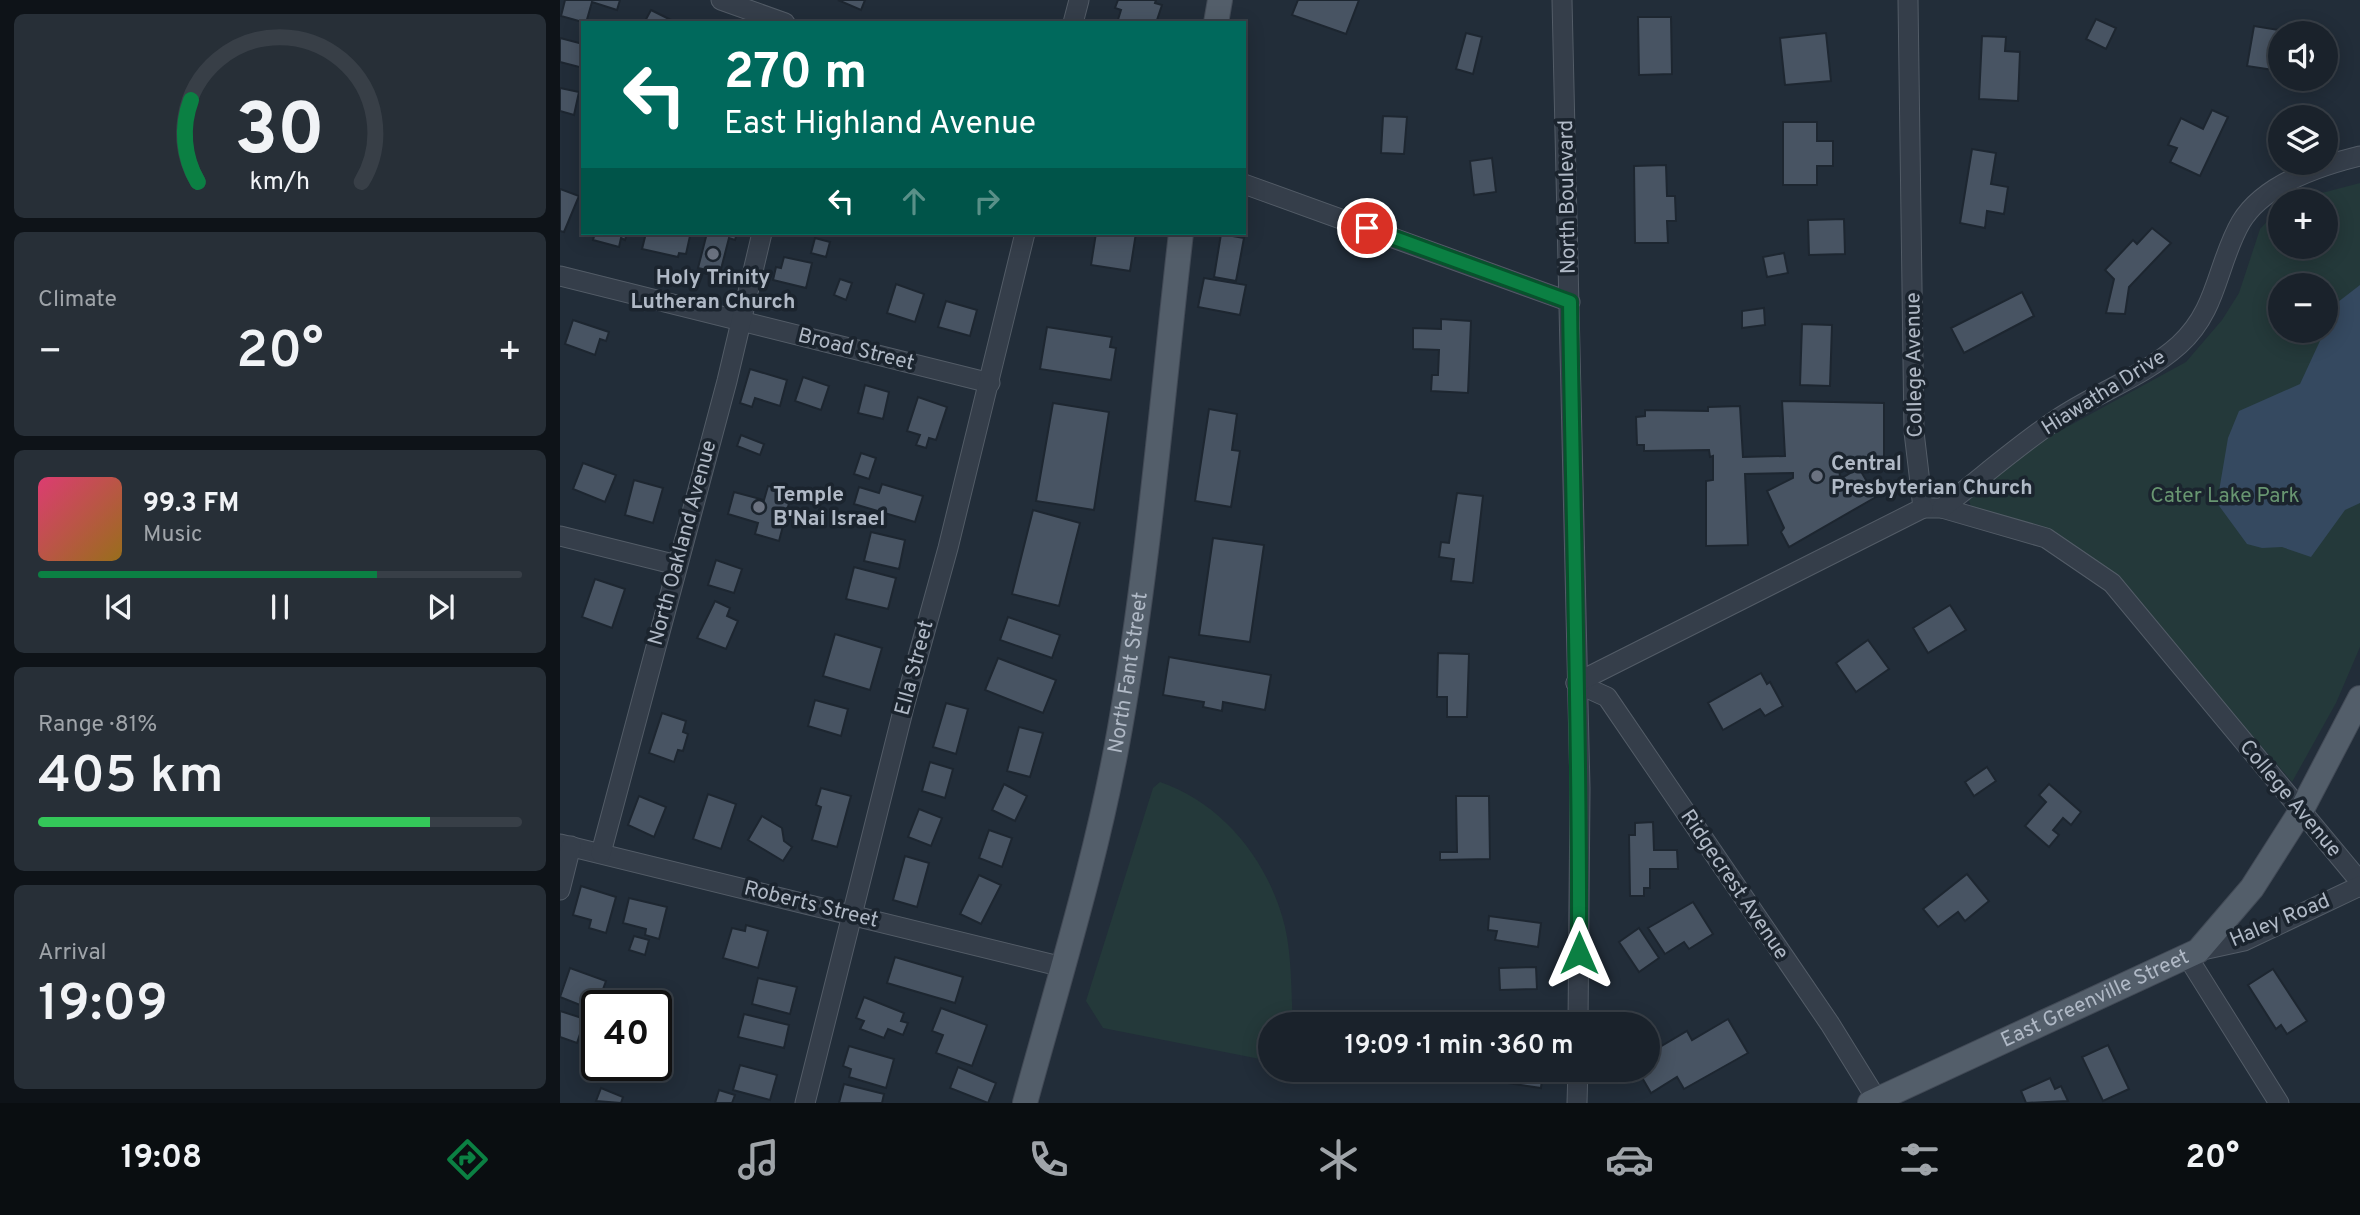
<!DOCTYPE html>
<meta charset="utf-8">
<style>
:root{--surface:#1a222b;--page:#272f37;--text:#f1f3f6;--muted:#9fa4a9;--line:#383f47;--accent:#0b8043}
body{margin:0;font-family:Overpass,sans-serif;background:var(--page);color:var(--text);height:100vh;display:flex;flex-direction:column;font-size:26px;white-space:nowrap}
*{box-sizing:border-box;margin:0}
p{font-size:23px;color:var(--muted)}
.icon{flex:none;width:38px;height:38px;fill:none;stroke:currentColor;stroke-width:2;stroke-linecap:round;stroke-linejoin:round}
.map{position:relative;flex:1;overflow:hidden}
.details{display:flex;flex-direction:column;gap:14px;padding:14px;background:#0e1318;width:560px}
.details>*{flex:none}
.guide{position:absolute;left:21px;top:21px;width:665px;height:214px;border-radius:0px;box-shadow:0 4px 18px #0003,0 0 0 2px var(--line);background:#00695c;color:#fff;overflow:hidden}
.controls{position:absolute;left:1708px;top:21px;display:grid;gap:14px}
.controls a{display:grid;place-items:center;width:70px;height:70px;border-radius:50%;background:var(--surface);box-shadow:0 4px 18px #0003,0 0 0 2px var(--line);font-size:35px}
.speed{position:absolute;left:21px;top:990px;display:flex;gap:14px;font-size:35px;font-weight:700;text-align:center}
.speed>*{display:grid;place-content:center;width:91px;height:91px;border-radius:50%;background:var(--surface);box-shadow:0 4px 18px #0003,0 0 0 2px var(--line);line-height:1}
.speed .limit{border:4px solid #111;border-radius:10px;background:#fff;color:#111}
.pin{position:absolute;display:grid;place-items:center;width:60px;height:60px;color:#fff;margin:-30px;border:4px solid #fff;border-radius:50%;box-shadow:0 2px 7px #0007}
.me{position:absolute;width:77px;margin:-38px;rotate:0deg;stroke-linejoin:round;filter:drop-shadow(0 0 5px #0008)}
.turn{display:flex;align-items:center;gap:24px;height:147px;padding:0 28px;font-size:32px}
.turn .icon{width:91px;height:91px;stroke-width:2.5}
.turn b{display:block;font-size:49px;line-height:60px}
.lanes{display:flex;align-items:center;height:66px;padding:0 28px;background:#0003;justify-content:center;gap:35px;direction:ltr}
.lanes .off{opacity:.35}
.big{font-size:52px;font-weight:600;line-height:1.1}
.details .card{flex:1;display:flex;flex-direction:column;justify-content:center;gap:10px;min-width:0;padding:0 24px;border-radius:10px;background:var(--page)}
.details .dial{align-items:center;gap:0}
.dial svg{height:182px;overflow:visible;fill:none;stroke:var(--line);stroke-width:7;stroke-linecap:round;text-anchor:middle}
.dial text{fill:var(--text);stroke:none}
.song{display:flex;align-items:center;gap:21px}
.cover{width:84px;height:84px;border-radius:10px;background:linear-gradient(135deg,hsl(340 70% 55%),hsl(40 70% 35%))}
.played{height:7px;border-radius:4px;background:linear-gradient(90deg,var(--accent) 70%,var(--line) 70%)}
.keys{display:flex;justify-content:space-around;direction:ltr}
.heat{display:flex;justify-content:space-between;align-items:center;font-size:38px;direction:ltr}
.charge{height:10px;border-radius:5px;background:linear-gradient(90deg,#34c759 81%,var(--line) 0)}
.trip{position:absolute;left:698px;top:1012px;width:402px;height:70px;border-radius:35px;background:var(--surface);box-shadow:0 4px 18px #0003,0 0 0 2px var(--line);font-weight:600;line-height:70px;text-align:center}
.menu{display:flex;height:112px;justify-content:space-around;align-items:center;background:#0a0e11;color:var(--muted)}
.menu .icon{width:49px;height:49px}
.menu .on{color:var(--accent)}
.menu b{font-size:32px;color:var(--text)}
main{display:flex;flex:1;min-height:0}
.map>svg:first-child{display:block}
.green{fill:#24393a;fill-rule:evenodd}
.water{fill:#354960}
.building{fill:#485463;stroke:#1d2630;stroke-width:2}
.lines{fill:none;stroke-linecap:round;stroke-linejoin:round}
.minor-casing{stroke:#535c67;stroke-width:21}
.major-casing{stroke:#424a56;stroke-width:26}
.minor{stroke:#353e4a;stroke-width:19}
.major{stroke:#535e6a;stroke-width:24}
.route-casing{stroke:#07532c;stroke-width:18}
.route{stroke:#0b8043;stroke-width:12}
.worship-dot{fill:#6b7280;stroke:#1b242e;stroke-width:2.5}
.labels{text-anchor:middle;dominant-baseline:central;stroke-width:7;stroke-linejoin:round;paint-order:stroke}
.street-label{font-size:21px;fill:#b0b9c6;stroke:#1b242e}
.poi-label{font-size:21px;font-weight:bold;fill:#b0b9c6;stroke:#1b242e;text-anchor:start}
.park-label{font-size:21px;fill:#689671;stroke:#1b242e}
</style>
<main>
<section class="details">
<div class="card dial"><svg viewBox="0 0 100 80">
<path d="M14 69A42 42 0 1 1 86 69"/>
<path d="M14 69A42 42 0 0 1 11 33" stroke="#0b8043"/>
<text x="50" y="56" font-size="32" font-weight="700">30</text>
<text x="50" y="72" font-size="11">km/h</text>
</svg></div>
<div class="card"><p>Climate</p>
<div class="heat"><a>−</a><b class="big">20°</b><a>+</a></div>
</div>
<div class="card">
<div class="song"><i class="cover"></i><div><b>99.3 FM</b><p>Music</p></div></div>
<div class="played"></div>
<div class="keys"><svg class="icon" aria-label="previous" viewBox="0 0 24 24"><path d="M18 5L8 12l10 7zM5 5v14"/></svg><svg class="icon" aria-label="pause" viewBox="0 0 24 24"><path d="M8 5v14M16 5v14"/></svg><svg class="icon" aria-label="next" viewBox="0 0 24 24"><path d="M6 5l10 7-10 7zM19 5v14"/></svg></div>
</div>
<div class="card"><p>Range · 81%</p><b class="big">405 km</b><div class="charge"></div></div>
<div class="card"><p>Arrival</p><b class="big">19:09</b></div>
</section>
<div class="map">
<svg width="1800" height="1103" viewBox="0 0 1800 1103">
<rect width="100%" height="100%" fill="#222d39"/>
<!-- green -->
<g class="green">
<path d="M1800,183V647L1776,703L1732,782L1571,594L1412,510L1408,497L1485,439L1626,362L1662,320L1679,293L1700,229L1720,208V247H1766V201H1731ZM1720,285H1766V331H1720Z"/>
<path d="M600,782C663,803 710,863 725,927C732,958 731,992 733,1024H710V1061L543,1028L526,1001L593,788Z"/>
</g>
<!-- water -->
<polygon class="water" points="1800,285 1800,503 1785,510 1751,557 1722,547 1702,548 1687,544 1657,503 1668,438 1679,411 1740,384 1778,302"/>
<!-- building -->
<g class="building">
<polygon points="5,0 60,0 57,10 32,2 26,23 1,16"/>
<polygon points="278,0 305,0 301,10"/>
<polygon points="558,0 596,0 595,3 602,5 596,23 557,23 561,10 555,8"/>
<polygon points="738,0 799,0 786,34 732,15"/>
<polygon points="91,10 117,23 84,23"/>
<polygon points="1078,17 1111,17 1112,74 1079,75"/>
<polygon points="1536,19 1556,28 1546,49 1526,39"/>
<polygon points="1694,26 1737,33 1720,33 1720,71 1687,66"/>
<polygon points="906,33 922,37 913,74 896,69"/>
<polygon points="1266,33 1271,81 1225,85 1220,38"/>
<polygon points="1422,36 1446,37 1445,51 1460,52 1458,101 1419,99"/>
<polygon points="0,38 23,44 23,68 0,62"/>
<polygon points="0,88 19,92 14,115 0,111"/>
<polygon points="1652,110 1668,117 1640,176 1610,162 1617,148 1608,145 1621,118 1643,129"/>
<polygon points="823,116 847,117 844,154 821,153"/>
<polygon points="1223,122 1257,122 1257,141 1273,141 1273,166 1257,166 1257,185 1223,185"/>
<polygon points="1412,149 1436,153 1431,184 1448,187 1444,214 1427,211 1425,228 1400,223"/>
<polygon points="932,158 936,192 914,195 910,161"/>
<polygon points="1106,165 1107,196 1115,196 1116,221 1107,221 1108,243 1075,243 1074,166"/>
<polygon points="0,189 19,196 4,232 0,231"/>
<polygon points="1284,219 1285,254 1249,255 1248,220"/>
<polygon points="1592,228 1611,243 1569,287 1565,314 1546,313 1554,279 1545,270 1573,240 1577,244"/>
<polygon points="35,233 67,233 65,240 61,238 59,247 33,240"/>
<polygon points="86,233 130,236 126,254 119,253 118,257 82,249"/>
<polygon points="147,233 177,233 175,240 169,238 160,273 138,268"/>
<polygon points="536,233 576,233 570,271 531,265"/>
<polygon points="661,234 684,238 676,281 654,277"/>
<polygon points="255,238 270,242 266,257 251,253"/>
<polygon points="1224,253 1228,273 1207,277 1203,257"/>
<polygon points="224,257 252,263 246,288 213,280 216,267 221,268"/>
<polygon points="644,278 686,285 680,315 638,307"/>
<polygon points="280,279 292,283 286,300 274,295"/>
<polygon points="336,284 364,294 355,322 327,313"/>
<polygon points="1462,292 1474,316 1404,353 1391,328"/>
<polygon points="386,301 417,310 410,336 378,327"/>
<polygon points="1204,308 1205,325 1182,328 1182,311"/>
<polygon points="881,319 911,321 908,393 871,391 872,375 878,375 879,350 853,349 853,328 881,329"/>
<polygon points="13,320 49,332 46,341 40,339 35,355 5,344"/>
<polygon points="1242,324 1272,325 1270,386 1240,385"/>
<polygon points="487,327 552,337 550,347 556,348 551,380 480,369"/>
<polygon points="190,369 227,380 220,406 195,398 192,407 180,403"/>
<polygon points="243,377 269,386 261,410 235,401"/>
<polygon points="305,385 329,392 323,419 298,413"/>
<polygon points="358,397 387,407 376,440 369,438 366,448 356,445 360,435 347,431"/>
<polygon points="1222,401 1324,403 1324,461 1279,460 1280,479 1299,468 1316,497 1229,547 1221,532 1224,528 1207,491 1233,478 1233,473 1185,474 1188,545 1146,546 1146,481 1153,480 1153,456 1150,457 1149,450 1084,451 1084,445 1077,445 1076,417 1085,416 1085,410 1148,411 1148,407 1180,406 1183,457 1225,456"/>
<polygon points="493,403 549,412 534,510 476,501"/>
<polygon points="649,409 677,414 672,450 680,451 671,507 635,501"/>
<polygon points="181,435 204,444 200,455 177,446"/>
<polygon points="301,453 316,458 309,479 294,474"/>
<polygon points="23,463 56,475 45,502 13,489"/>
<polygon points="74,480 103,488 93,523 65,515"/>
<polygon points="322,484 363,496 355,522 294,504 299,487 319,493"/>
<polygon points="208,486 232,492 219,541 195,534 198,523 168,514 174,492 204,500"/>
<polygon points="897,493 923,496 913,583 891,581 894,559 879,557 881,542 889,543"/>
<polygon points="473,510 520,523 499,606 452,594"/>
<polygon points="311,532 345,540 339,569 304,561"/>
<polygon points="653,538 704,545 690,642 639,635"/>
<polygon points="156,560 182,569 174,593 148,585"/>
<polygon points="294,567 336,578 328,609 286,599"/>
<polygon points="35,579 65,589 52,628 22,617"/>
<polygon points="155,601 170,608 167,616 178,621 166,649 137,638"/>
<polygon points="1390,605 1406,630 1368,653 1353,628"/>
<polygon points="448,617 500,635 492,658 440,640"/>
<polygon points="275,634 322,648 310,690 263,676"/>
<polygon points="1308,640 1329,669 1296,692 1276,663"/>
<polygon points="878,653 909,654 907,717 887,717 887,697 877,697"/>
<polygon points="609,657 711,675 705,710 663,702 662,711 643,707 644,702 603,695"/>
<polygon points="438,658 496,680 483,713 425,690"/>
<polygon points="1201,673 1207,684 1210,682 1223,706 1205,716 1200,709 1163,730 1148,703"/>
<polygon points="255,700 288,709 281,736 248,726"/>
<polygon points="386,703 408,709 396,754 373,747"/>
<polygon points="102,713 126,721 123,732 128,734 123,751 118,750 114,762 89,753"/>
<polygon points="459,727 483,733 470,777 447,771"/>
<polygon points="370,762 393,769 385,798 362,791"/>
<polygon points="1427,767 1436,781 1414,796 1405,782"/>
<polygon points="444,784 467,796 455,821 432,810"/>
<polygon points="1489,784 1521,812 1511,825 1503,818 1493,830 1499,835 1489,847 1465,826 1486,802 1479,795"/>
<polygon points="261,788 291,796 277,847 252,840 261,807 256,805"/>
<polygon points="148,794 176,804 161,849 133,839"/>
<polygon points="79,796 106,807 94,837 68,825"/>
<polygon points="896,796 929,796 930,859 880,860 880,852 897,852"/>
<polygon points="359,809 382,818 371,846 348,837"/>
<polygon points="202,816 222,828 224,841 232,847 223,861 188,840"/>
<polygon points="1093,822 1094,850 1117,850 1118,869 1090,869 1090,888 1084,888 1084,896 1070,896 1069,835 1075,835 1075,823"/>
<polygon points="429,830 452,838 442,867 419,858"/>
<polygon points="345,856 369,863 357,907 333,900"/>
<polygon points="1407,874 1429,901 1405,921 1398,912 1378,927 1363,909"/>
<polygon points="419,875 441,885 421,924 400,914"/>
<polygon points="21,886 56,897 46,933 29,928 31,920 13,915"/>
<polygon points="69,898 107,907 99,939 85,935 86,929 63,923"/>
<polygon points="1133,902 1153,934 1129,949 1124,942 1105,954 1088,928"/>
<polygon points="929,916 981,923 978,947 935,940 937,931 928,930"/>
<polygon points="186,925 208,931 198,968 163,958 172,928 185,931"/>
<polygon points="1079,928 1099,958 1079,972 1059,942"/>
<polygon points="74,936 89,940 85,955 69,950"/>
<polygon points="335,957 403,977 395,1003 327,983"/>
<polygon points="976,967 977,989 940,990 939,968"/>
<polygon points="10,968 46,981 35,1011 0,997"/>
<polygon points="1713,969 1747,1021 1727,1034 1721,1025 1716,1029 1688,985"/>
<polygon points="198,978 237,987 230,1014 192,1004"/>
<polygon points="304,997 344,1013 341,1021 348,1023 343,1035 328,1029 324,1038 300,1029 304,1021 296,1018"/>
<polygon points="381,1008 427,1025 412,1066 376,1053 383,1035 372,1031"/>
<polygon points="0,1011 25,1019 17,1043 0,1037"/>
<polygon points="184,1014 229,1025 224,1048 178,1037"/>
<rect x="938" y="1018" width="42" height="6"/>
<polygon points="1168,1019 1188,1053 1124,1089 1117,1077 1091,1093 1077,1069 1088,1069 1088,1054 1127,1031 1132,1040"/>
<polygon points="1548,1045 1569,1089 1543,1101 1522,1057"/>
<polygon points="289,1046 334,1059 326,1088 289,1077 291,1069 283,1066"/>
<polygon points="180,1065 217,1075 210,1100 173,1090"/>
<polygon points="398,1067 436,1083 428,1103 390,1088"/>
<polygon points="949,1069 983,1069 981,1088 947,1083"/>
<polygon points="1490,1078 1495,1089 1501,1086 1508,1101 1466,1103 1461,1091"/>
<polygon points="284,1084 324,1094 322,1103 279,1103"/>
<polygon points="41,1088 63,1097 61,1103 36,1101"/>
<polygon points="159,1090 175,1095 172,1103 155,1103"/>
</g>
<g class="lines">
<!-- minor casing -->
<g class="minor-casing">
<g id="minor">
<polyline points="161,0 225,23"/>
<polyline points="1002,0 1020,789 1018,1024"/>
<polyline points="1348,0 1354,432 1363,508"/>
<polyline points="513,23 519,0"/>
<polyline points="684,184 1010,302"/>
<polyline points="0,276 430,383"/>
<polyline points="1363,508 1382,508 1486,538 1552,583 1797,878 1800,887"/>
<path d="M1382,508C1420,479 1457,446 1496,420C1537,392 1582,378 1619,345C1658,310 1657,263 1681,222C1704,184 1759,166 1800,156"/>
<polyline points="0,536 117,565"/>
<polyline points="1016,683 1047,697 1270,1024 1319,1103"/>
<polyline points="1016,683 1363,508"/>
<polyline points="0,844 503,967"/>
<polyline points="41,853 167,381 202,233"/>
<polyline points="0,890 11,846"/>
<polyline points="1638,951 1684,941 1800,886"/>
<polyline points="1627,956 1719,1103"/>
<polyline points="245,1103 344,707 388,548 465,233"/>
<polyline points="1017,1103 1018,1069"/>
</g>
</g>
<!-- major casing -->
<g class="major-casing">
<g id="major">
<polyline points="656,23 660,0"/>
<path id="s1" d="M465,1103C499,979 538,854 560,728C589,564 602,398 621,233"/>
<path id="s2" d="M1310,1103L1638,951L1692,888L1741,811L1800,698"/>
</g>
</g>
<!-- minor -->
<use href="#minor" class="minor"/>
<!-- major -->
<use href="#major" class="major"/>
</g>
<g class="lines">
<!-- route casing -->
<g class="route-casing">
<path id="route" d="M807,228L1010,302C1013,519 1020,736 1019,953"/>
</g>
<!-- route -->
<use href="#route" class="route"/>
</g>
<!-- markers -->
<g class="worship-dot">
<circle cx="153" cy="254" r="7"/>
<circle cx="1257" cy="476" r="7"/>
<circle cx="199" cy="507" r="7"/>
</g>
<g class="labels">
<!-- street labels -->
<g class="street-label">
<text transform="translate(1008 197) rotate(-91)">North Boulevard</text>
<text transform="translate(296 350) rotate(14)">Broad Street</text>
<text transform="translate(1355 365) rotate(-91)">College Avenue</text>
<text transform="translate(1544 393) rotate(-32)">Hiawatha Drive</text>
<text transform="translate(123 543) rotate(-75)">North Oakland Avenue</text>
<text transform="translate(355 668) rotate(-75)">Ella Street</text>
<text stroke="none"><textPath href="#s1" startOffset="443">North Fant Street</textPath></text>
<text transform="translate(1730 799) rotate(50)">College Avenue</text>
<text transform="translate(1174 885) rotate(56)">Ridgecrest Avenue</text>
<text transform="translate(251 905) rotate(14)">Roberts Street</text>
<text transform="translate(1720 921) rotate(-23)">Haley Road</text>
<text stroke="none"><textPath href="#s2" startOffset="248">East Greenville Street</textPath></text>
</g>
<!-- poi labels -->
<g class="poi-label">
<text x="153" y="278" text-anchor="middle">Holy Trinity<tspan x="153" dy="24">Lutheran Church</tspan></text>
<text x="1271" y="464">Central<tspan x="1271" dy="24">Presbyterian Church</tspan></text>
<text x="213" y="495">Temple<tspan x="213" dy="24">B'Nai Israel</tspan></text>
</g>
<!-- park labels -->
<g class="park-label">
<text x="1665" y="496">Cater Lake Park</text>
</g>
</g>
</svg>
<div class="controls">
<a><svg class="icon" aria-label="sound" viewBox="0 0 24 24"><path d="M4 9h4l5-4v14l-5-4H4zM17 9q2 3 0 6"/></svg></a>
<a><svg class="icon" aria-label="layers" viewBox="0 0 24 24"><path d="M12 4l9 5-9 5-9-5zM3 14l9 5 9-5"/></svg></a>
<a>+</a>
<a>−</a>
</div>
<div class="speed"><div class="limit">40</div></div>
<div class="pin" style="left:807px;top:228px;background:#d93025"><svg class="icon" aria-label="arrive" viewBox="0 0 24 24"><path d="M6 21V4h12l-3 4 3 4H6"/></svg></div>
<svg class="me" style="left:1019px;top:953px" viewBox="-20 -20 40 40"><path d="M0-17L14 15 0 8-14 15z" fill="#0b8043" stroke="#fff" stroke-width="4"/></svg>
<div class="trip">19:09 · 1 min · 360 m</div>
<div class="guide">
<div class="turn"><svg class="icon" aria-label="left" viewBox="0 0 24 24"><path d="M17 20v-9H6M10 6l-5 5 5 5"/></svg><div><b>270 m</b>East Highland Avenue</div></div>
<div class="lanes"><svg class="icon" aria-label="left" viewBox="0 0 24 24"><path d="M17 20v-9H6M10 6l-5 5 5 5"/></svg><svg class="icon off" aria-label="ahead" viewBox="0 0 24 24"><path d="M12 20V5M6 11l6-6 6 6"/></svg><svg class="icon off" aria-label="right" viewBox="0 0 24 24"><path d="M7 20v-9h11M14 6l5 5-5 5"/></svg></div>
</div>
</div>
</main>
<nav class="menu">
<b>19:08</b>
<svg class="icon on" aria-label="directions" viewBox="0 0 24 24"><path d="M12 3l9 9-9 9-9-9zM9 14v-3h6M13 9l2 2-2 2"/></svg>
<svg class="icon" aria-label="music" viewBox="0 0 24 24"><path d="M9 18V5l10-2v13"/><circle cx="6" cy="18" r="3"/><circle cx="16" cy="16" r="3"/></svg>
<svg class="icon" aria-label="phone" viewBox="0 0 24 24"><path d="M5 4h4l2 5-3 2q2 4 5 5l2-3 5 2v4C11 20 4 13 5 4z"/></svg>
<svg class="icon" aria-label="climate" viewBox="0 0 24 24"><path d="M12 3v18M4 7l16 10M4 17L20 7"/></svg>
<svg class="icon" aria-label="car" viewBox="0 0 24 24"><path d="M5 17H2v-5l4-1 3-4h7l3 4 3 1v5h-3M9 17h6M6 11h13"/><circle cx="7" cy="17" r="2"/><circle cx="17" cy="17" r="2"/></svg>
<svg class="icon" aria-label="filters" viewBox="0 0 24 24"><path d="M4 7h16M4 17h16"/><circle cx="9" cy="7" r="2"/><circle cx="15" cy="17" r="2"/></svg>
<b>20°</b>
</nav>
